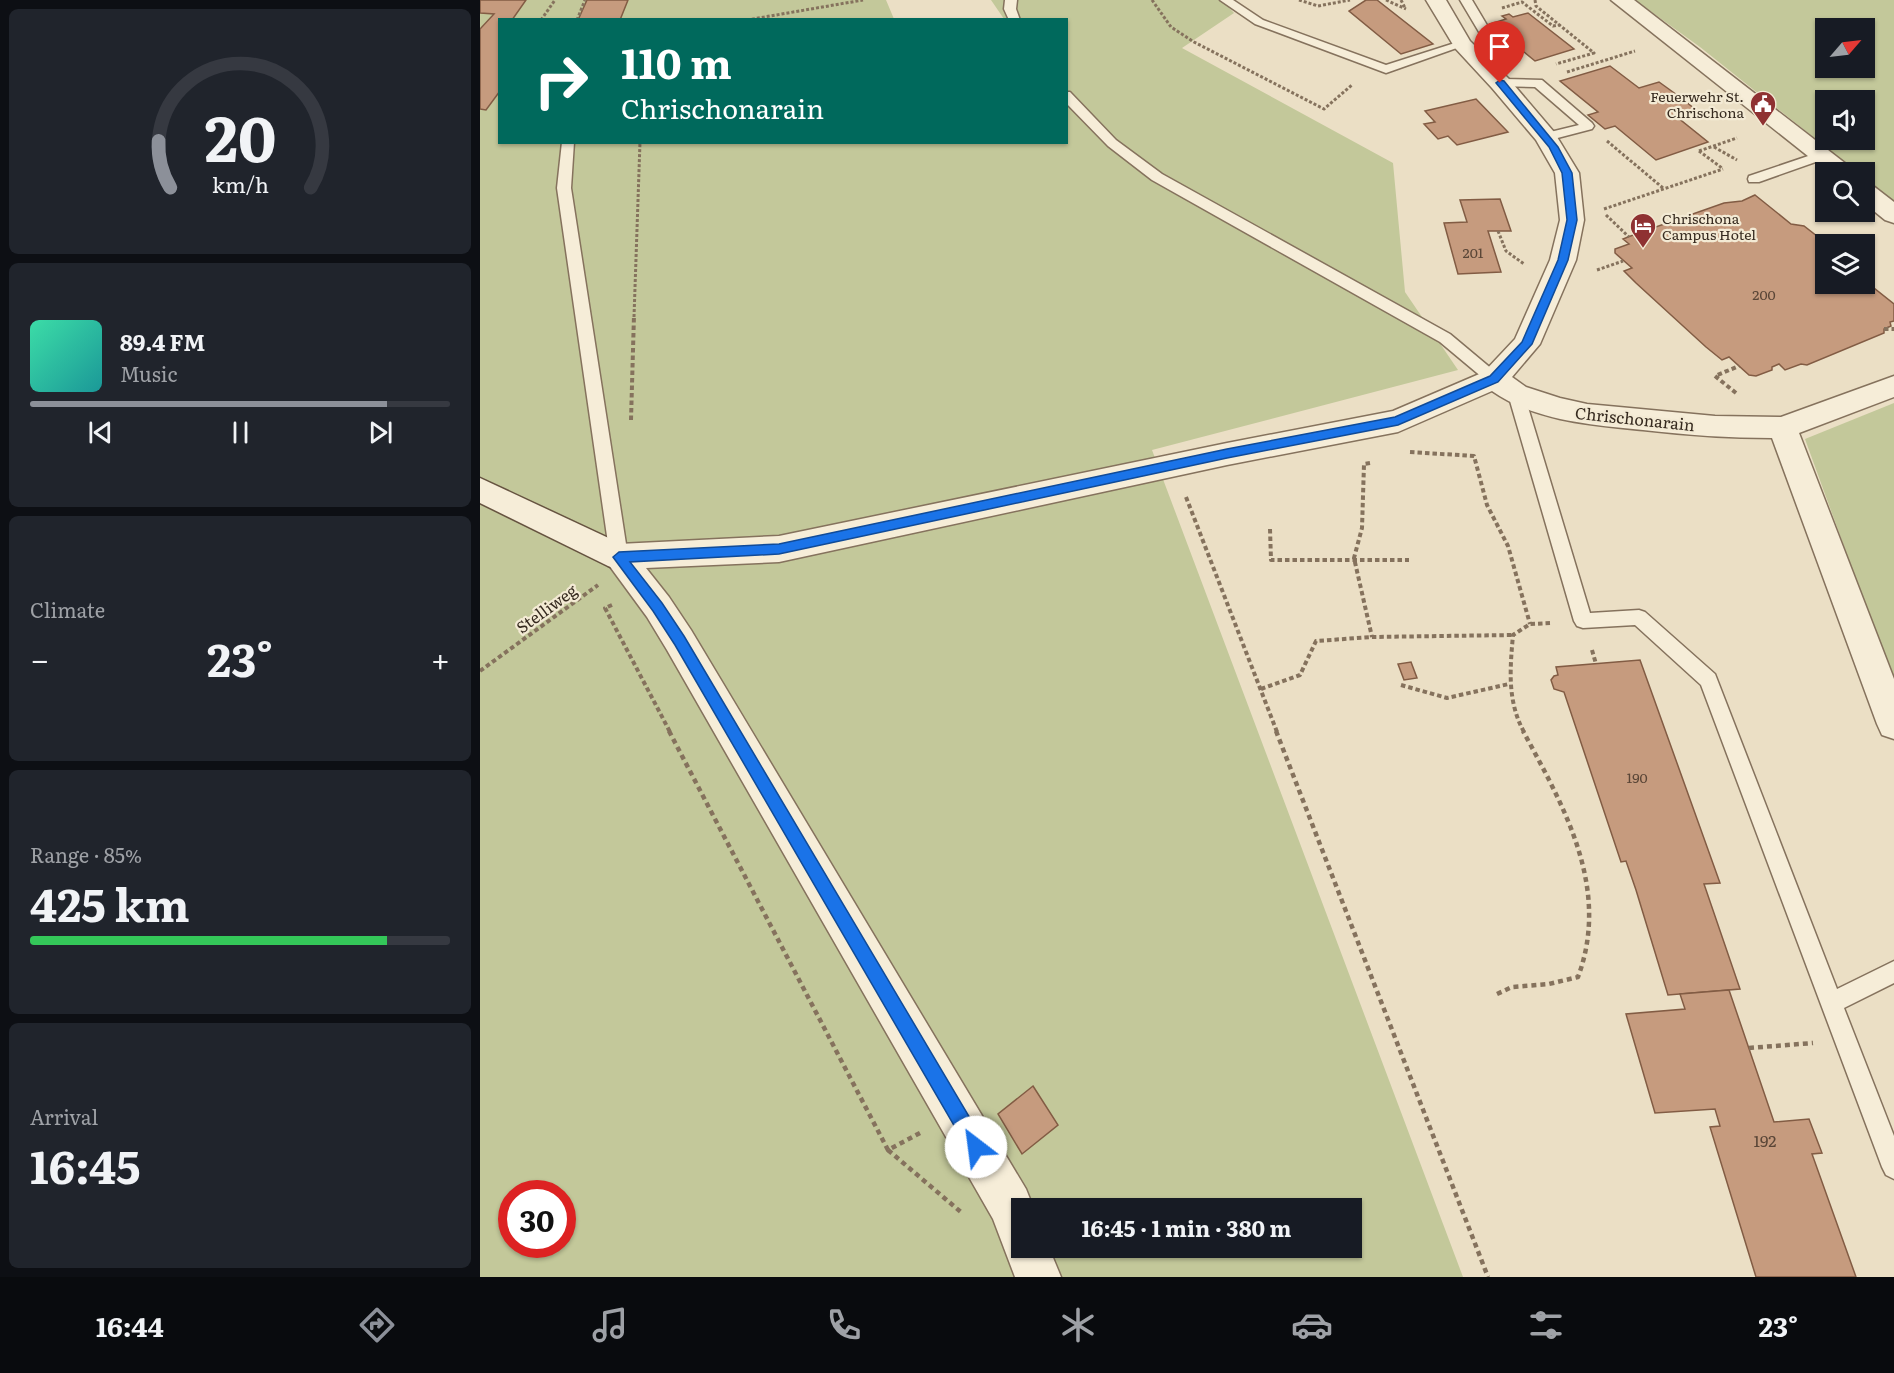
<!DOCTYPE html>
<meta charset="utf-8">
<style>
:root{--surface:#171b24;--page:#20242c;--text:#f1f3f6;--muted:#9ea1a6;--line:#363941;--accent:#8c9099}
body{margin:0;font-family:Literata,serif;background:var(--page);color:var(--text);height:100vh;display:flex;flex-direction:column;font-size:22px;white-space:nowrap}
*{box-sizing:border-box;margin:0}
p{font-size:20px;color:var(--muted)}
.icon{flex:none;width:33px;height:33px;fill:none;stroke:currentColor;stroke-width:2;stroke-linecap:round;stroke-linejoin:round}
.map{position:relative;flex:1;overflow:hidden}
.drawer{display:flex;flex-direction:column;gap:9px;padding:9px;background:#0d0f14;width:480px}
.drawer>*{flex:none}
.banner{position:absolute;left:18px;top:18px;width:570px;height:126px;border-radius:0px;box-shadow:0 2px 4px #0004;background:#00695c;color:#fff;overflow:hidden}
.needle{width:39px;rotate:62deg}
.tools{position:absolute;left:1335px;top:18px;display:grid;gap:12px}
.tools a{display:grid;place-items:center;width:60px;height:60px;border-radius:0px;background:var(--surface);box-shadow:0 2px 4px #0004;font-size:30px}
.speed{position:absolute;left:18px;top:1180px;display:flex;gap:12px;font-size:30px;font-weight:700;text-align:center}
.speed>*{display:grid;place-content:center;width:78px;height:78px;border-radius:50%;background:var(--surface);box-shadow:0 2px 4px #0004;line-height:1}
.speed .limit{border:9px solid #d22;background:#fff;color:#111}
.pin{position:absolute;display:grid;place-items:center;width:51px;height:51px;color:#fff;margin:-62px -26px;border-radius:50% 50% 50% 0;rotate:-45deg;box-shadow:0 0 6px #0007}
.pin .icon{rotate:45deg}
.me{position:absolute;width:66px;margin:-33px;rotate:330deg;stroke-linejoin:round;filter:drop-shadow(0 0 4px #0008)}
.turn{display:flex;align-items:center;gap:21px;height:126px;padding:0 24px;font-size:27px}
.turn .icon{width:78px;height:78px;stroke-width:2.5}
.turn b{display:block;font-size:42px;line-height:51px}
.big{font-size:45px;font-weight:700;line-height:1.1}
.drawer .tile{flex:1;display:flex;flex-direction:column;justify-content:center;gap:9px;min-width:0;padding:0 21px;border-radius:9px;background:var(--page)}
.drawer .dial{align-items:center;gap:0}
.dial svg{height:156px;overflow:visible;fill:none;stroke:var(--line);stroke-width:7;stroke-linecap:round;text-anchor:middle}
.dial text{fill:var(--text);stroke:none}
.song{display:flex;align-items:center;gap:18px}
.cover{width:72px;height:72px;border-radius:9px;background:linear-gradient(135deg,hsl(160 70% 55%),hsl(180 70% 35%))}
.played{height:6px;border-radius:3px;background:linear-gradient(90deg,var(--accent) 85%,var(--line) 85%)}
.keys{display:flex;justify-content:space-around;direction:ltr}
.heat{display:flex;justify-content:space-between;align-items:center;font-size:33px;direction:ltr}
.charge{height:9px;border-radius:4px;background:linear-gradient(90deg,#34c759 85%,var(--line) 0)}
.trip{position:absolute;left:531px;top:1198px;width:351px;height:60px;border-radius:0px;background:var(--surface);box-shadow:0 2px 4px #0004;font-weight:700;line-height:60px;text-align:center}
.tabs{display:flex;height:96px;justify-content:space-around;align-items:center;background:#090b0e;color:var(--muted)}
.tabs .icon{width:42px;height:42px}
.tabs .on{color:var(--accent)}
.tabs b{font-size:27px;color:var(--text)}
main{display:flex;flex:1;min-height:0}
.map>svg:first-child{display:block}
.green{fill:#c3c89a;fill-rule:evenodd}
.building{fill:#c69b7e;stroke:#825c44;stroke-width:1.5}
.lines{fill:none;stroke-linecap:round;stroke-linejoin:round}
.lane-casing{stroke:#85725d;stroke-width:3}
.street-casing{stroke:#85725d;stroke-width:3}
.secondary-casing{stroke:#665340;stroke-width:3}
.path-far2{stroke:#85725d;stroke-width:3;stroke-dasharray:3 2;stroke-linecap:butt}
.path-far1{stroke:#85725d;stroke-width:4;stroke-dasharray:4.5 3;stroke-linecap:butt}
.path{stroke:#85725d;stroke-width:4.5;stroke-dasharray:5 4;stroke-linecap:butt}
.lane{fill:#f6edd8;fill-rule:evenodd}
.street{fill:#f6edd8;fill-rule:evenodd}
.secondary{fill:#f6edd8;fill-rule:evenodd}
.route{fill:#1a73e8;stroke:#114b97;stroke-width:1.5}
.labels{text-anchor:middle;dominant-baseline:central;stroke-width:4.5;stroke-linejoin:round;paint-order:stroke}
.far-poi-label{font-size:14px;fill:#362a1f;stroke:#f3ead4;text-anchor:end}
.number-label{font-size:14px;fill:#5a4637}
.street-label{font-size:16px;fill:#362a1f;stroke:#f3ead4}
.near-number-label{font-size:16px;fill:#5a4637}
</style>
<main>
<section class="drawer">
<div class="tile dial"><svg viewBox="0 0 100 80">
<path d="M14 69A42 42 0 1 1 86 69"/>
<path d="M14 69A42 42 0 0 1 8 45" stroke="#8c9099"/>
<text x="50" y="56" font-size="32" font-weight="700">20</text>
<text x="50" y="72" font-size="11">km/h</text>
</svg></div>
<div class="tile">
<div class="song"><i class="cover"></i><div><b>89.4 FM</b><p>Music</p></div></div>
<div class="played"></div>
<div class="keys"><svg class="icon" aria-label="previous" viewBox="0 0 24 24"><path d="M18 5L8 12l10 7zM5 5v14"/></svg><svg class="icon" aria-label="pause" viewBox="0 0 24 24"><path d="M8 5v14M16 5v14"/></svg><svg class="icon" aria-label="next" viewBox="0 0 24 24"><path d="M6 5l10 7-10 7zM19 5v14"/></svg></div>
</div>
<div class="tile"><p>Climate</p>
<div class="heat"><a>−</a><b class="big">23°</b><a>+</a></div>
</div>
<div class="tile"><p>Range · 85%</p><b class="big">425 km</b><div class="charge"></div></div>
<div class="tile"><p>Arrival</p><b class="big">16:45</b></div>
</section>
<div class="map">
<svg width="1414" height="1277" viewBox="0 0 1414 1277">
<rect width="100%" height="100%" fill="#ebdfc5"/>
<!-- green -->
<g class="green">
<path d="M0,0H406L414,19L20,20V142H586V20L524,19L511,0H742L754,13L702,48L913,163L925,292L978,370L672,450L983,1277H0ZM32,1194H82V1245H32ZM542,1209H872V1248H542Z"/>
<path d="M1155,0H1414V202L1385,179L1384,172H1377L1220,47ZM1346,28H1384V68H1346ZM1346,100H1384V140H1346Z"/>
<polygon points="1414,403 1414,684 1325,439"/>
</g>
<!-- building -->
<g class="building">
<polygon points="0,0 46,0 32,20 20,20 20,91 6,110 0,109 0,29 14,14 0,13"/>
<polygon points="107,0 148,0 140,20 98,20"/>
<polygon points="886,0 897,0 953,44 921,54 869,11"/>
<polygon points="1048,13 1094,49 1055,61 1010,24 1026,19 1022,16 1029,14 1033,17"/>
<polygon points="1130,66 1159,88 1179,82 1204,100 1217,111 1197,117 1228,142 1176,160 1135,126 1125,129 1108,115 1118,112 1080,81"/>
<polygon points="996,99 1028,132 977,145 968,136 958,139 944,124 955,122 945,111"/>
<polygon points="1275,195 1311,224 1324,226 1347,244 1346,244 1346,284 1384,284 1384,274 1388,276 1389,284 1414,304 1414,321 1410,322 1411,326 1404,329 1404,333 1327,365 1321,364 1305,370 1299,364 1292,367 1292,370 1276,376 1269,375 1249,357 1242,360 1226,347 1156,283 1144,271 1152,268 1135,253 1135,249 1149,244 1143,239 1153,235 1156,237 1170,232 1170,229 1244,203 1262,201"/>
<polygon points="1020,199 1031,231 1008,231 1021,272 978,274 964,223 987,222 980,200"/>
<polygon points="1160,660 1240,883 1224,884 1260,989 1188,995 1156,890 1146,861 1141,862 1084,692 1074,689 1071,680 1074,676 1078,675 1076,667"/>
<polygon points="931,662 937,678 924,680 918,664"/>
<polygon points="1249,990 1294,1122 1329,1119 1342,1153 1332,1154 1376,1277 1276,1277 1230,1127 1240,1126 1235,1109 1175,1113 1146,1014 1205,1009 1200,994"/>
<polygon points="553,1086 578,1125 542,1154 518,1114"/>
</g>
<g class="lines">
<!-- lane casing -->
<g class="lane-casing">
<g id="lane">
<polygon points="525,0 537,0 536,9 540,20 529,20 524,9"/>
<polygon points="740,0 753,0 783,20 906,65 978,42 982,41 988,44 906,73 775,24"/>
<polygon points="980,0 992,0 1017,42 1025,79 1062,80 1112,123 1114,126 1112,129 1066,141 1062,140 1060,137 1062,134 1099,125 1055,87 1016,86 1005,42"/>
<polygon points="586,92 590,92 636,140 682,174 970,334 1019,375 1022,379 1019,383 1009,383 960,342 672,180 628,146 586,103"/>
<polygon points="82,142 94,142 91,188 148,557 145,562 139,564 133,562 130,557 77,188"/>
<polygon points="1340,152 1344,153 1346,156 1344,159 1279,182 1269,182 1268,179 1269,176"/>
<polygon points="1036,388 1041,390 1044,394 1110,613 1159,610 1165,612 1235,674 1357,989 1414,961 1414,983 1364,1008 1414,1136 1414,1179 1406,1175 1402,1167 1221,685 1155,625 1103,628 1097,626 1094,621 1028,394 1031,390"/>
</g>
</g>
<!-- street casing -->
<g class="street-casing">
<g id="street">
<path d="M946,0H966L990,41L1028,78L1074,132L1099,173L1104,220L1096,260L1060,344L1032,377L1046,387L1080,398L1107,404L1235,416L1301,417L1414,376V397L1319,433L1414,679V739L1402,735L1397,724L1292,438C1249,438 1206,435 1163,430C1112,425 1055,421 1012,391L918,432L747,465L299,562L166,568L189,597L211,630L546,1189L554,1209H542V1248H569L581,1277H535L513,1219L187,650L167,617L123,557L128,548L139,544L299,536L747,443L913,411L1004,372L1035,339L1070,260L1080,220L1075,173L1056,140L1012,88L975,48Z"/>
<polygon points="1131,0 1154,0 1370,167 1373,172 1348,172"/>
<polygon points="1384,183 1392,185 1414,202 1414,223 1405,220 1384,203"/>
</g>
</g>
<!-- secondary casing -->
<g class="secondary-casing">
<polygon id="secondary" points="0,478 150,548 155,557 150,566 139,570 128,566 0,503"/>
</g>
<!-- path-far2 -->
<g class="path-far2">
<polyline points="672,0 691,27 714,42 844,109 873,84"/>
<polyline points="819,0 838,6 870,0"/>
<polyline points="906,0 926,9"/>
<polyline points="921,0 925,8"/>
<polyline points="1055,0 1056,6 1114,53 1076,64"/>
<polyline points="1022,8 1042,2 1073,26 1079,25"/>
<polyline points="61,20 75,0"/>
<polyline points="97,20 105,0"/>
<polyline points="267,20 383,0"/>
<polyline points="1087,72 1155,51"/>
<polyline points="1127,141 1183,188"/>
<polyline points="1234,147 1257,160"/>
<polyline points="1219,151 1257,138"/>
<polyline points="1219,151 1242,168"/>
<polyline points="1124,209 1243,169"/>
<polyline points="1126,215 1149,237"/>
<polyline points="1018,231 1026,251 1044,264"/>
<polyline points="1117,270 1143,261"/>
<polyline points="154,317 160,142"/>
</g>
<!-- path-far1 -->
<g class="path-far1">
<polyline points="1404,329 1414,329"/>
<polyline points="1256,393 1235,376 1259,366"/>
<polyline points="151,420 154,315"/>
<polyline points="930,452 994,456 1007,505 1028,546 1050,624"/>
<polyline points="890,463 884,464 882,528 874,558 892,637"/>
<polyline points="706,497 797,732"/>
<polyline points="790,529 791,560 929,560"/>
<polyline points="132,605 125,608 190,732"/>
<polyline points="1112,650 1116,664"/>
<polyline points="0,671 118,585"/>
<polyline points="921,685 967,698 1029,684"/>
<polyline points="781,689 820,675 836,641 892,637 1033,635"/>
<path d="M1044,732C1027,701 1030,669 1033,635L1050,624L1072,623"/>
</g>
<!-- path -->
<g class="path">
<polyline points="189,731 408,1150 440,1133"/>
<polyline points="796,731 1008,1277"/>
<path d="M1017,994L1032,987L1069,984L1098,977C1131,888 1084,807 1043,731"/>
<polyline points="1269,1048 1333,1043"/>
<polyline points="408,1150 482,1213"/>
</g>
<!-- lane -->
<use href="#lane" class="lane"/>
<!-- street -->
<use href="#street" class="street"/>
<!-- secondary -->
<use href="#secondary" class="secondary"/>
</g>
<!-- route -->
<polygon class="route" points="1020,80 1024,81 1078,147 1092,173 1097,220 1088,260 1052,344 1018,382 918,425 747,458 299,554 150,562 182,603 204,636 503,1140 505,1147 503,1153 496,1156 490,1153 195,645 173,611 133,557 139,552 299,544 747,449 915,417 1010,376 1042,342 1078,260 1087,220 1082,173 1069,147 1016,83"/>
<!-- icons -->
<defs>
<g id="civic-pin" transform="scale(1.35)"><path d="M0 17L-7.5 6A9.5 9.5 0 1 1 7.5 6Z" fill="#8f3132" stroke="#f3ead4"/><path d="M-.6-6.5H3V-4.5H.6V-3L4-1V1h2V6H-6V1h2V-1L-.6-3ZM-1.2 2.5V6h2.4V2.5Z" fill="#fff"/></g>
<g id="hotel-pin" transform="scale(1.35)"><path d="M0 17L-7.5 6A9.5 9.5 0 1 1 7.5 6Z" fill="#8f3132" stroke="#f3ead4"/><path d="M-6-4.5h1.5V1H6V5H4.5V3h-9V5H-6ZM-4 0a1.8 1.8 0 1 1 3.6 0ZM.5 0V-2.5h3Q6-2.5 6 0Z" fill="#fff"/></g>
</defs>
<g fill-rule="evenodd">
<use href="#civic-pin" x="1283" y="104"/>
<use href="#hotel-pin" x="1163" y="226"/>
</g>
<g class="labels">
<!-- far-poi labels -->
<g class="far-poi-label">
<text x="1264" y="96">Feuerwehr St.<tspan x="1264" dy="16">Chrischona</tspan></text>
<text x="1182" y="218" text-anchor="start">Chrischona<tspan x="1182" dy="16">Campus Hotel</tspan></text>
</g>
<!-- number labels -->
<g class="number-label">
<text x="993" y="252">201</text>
<text x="1284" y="294">200</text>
<text x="1157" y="777">190</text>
</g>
<!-- street labels -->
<g class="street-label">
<text transform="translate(1155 418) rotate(6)">Chrischonarain</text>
<text transform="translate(66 608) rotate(-36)">Stelliweg</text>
</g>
<!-- near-number labels -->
<g class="near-number-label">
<text x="1285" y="1140">192</text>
</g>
</g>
</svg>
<div class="tools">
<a><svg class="needle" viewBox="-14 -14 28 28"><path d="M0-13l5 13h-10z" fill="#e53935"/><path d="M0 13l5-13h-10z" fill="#9ea1a6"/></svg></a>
<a><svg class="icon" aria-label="sound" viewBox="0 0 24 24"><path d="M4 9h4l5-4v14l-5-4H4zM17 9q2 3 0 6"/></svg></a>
<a><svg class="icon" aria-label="search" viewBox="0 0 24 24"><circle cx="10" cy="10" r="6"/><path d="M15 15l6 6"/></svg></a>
<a><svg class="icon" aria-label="layers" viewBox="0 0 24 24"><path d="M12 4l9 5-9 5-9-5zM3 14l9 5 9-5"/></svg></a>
</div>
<div class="speed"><div class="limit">30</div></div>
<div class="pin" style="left:1020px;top:83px;background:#d93025"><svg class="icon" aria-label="arrive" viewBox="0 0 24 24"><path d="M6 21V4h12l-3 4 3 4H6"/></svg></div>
<svg class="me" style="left:496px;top:1147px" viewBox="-20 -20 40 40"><circle r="19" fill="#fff"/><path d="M0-13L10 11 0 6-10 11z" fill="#1a73e8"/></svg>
<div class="trip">16:45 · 1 min · 380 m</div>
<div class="banner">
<div class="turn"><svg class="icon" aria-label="right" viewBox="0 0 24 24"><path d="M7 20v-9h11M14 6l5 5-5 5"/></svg><div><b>110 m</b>Chrischonarain</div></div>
</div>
</div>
</main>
<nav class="tabs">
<b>16:44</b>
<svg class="icon on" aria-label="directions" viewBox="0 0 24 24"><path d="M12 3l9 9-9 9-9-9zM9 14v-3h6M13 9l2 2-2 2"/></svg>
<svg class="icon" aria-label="music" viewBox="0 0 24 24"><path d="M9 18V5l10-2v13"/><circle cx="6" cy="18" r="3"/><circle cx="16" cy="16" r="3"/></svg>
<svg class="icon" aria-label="phone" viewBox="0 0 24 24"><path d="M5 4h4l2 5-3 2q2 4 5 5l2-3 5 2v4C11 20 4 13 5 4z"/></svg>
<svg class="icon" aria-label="climate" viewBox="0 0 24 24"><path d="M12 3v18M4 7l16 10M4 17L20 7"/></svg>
<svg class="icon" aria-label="car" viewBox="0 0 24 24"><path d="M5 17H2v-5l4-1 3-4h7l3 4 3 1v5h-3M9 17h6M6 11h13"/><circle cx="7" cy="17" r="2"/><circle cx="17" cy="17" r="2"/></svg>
<svg class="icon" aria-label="filters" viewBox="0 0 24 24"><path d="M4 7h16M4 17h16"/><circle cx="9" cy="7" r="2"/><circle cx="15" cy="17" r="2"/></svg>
<b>23°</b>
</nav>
